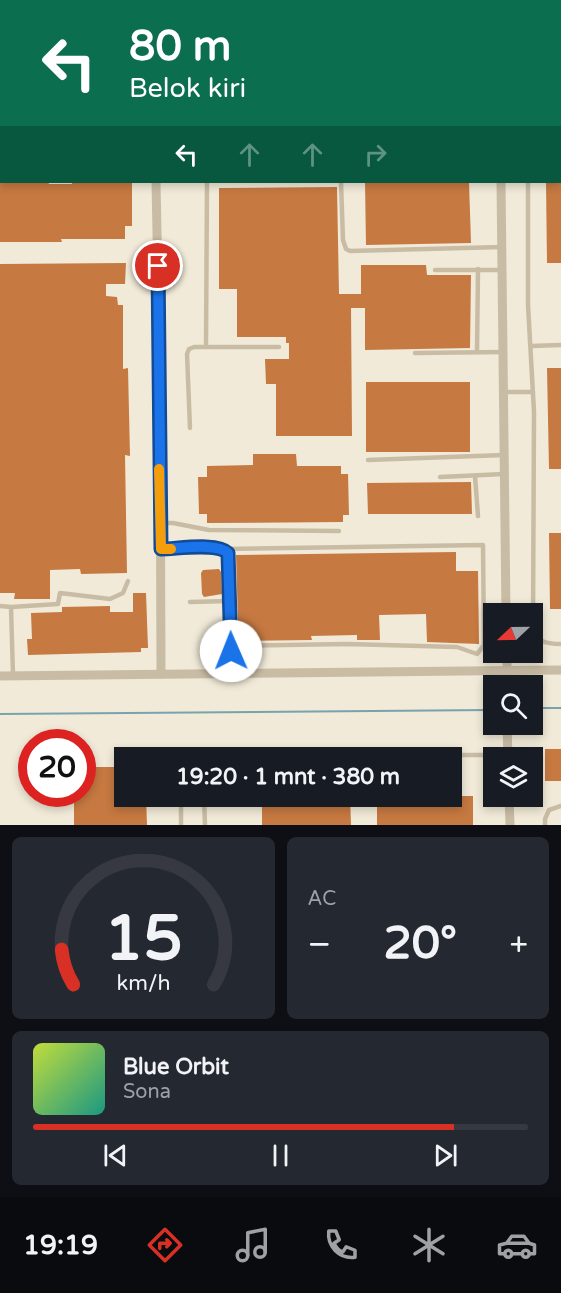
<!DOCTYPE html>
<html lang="id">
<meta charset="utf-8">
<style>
:root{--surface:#171b24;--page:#242831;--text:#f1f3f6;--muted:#9ea1a6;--line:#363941;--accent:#d93025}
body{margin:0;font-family:"Varela Round",sans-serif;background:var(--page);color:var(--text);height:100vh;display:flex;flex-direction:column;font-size:22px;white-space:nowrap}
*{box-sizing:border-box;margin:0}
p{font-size:20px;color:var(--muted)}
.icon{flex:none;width:33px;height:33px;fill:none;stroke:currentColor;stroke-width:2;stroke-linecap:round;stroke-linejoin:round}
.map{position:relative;height:825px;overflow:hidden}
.side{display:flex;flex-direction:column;gap:12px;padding:12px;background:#0d0f14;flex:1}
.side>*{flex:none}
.hud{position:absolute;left:0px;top:0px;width:561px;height:183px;box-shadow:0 3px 9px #0003;background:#0b6e4f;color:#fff;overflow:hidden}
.needle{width:39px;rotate:248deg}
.buttons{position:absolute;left:483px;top:603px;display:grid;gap:12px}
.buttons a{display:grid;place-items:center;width:60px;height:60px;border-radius:0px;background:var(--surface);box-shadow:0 3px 9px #0003;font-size:30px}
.speed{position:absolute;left:18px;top:729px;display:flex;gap:12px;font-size:30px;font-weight:700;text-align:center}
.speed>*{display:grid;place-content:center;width:78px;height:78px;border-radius:50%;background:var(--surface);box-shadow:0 3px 9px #0003;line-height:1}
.speed .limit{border:9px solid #d22;background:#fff;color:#111}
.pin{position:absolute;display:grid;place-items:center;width:51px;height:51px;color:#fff;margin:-26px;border:3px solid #fff;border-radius:50%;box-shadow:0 2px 6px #0007}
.me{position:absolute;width:66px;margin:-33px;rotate:359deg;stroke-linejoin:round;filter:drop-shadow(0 0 4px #0008)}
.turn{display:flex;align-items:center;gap:21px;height:126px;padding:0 30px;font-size:27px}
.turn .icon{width:78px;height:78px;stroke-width:2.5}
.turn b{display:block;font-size:42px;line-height:51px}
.lanes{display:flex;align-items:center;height:57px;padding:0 30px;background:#0003;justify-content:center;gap:30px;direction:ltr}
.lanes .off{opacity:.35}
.big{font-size:45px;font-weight:800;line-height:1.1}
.side .tile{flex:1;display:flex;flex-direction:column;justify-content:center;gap:9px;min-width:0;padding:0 21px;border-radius:9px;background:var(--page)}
.side .dial{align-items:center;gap:0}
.dial svg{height:156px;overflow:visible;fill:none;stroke:var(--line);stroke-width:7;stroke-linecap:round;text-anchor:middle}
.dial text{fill:var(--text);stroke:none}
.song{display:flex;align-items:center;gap:18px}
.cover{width:72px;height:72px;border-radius:9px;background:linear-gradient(135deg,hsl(70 70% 55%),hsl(170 70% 35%))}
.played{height:6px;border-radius:3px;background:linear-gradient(90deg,var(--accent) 85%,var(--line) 85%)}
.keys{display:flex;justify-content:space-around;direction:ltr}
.heat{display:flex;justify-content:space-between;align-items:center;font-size:33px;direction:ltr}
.side .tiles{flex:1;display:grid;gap:12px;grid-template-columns:1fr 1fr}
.tile:last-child{grid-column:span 2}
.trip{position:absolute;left:114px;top:747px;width:348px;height:60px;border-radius:0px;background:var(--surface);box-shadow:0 3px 9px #0003;font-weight:800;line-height:60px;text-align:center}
.tab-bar{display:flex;height:96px;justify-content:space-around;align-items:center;background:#090b0e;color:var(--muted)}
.tab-bar .icon{width:42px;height:42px}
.tab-bar .active{color:var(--accent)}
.tab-bar b{font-size:27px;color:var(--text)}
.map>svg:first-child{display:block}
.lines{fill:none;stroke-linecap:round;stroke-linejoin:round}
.stream{stroke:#77a2ae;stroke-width:2}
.building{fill:#c67941}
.lane{stroke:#c9bca5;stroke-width:4.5}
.street{stroke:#c9bca5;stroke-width:9}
.route-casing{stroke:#114b97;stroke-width:15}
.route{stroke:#1a73e8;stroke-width:10}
.slow{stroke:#f59e0b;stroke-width:10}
</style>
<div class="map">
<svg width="561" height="825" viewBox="0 0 561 825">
<rect width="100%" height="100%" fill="#f1ead8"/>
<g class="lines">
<!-- stream -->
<g class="stream">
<polyline points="536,708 561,708"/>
<polyline points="0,714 491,710"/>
</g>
</g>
<!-- building -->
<g class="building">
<polygon points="0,182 48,182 49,184 72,184 72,182 132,182 132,226 125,226 125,239 61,239 62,242 0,242"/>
<polygon points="365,182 469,182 471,243 366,245"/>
<polygon points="546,182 561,182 561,263 547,263"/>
<polygon points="337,187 339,294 361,294 361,265 426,265 427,275 471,275 470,348 365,350 365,308 351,308 352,436 276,436 276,384 266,384 265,359 289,359 289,343 286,343 286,337 237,337 237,289 219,289 219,188"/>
<polygon points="126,263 125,284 106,284 106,296 117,297 118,305 123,305 123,369 128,368 130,456 125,455 127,573 81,574 80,569 50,570 50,599 14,599 15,593 0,593 0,264"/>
<polygon points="547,368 561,368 561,469 549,469"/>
<rect x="366" y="382" width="104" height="70"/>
<polygon points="253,454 296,454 297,466 341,466 341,474 348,474 349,515 343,515 343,522 207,523 207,514 199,514 198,477 207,477 207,466 253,465"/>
<polygon points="471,482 472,514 368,514 367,483"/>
<polygon points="549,533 561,533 561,609 550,609"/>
<polygon points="456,552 456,571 478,571 479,644 427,642 426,614 379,615 380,640 357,640 357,635 311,636 312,640 243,641 243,623 238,623 236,555"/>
<polygon points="219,569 221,572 222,594 204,597 202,594 201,573 203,570"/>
<polygon points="133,593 146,593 148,648 141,648 141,652 28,655 27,639 32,639 31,613 62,612 62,607 110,606 110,612 133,612"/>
<rect x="545" y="749" width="16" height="32"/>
<polygon points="82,767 124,767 124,796 146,796 147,825 74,825 74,794 82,794"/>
<polygon points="262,796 350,796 351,825 262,825"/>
<rect x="377" y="796" width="96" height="29"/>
</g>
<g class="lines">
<!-- lane -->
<g class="lane">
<polyline points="560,53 561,53"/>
<polyline points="560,154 561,154"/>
<polyline points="341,182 343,240 346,249 350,251 502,247"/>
<path d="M528,182V305L534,412L533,625C536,642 545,644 561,644"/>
<polyline points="435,270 502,270"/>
<polyline points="531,346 561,345"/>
<polyline points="206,347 207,182"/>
<polyline points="477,352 478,269"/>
<polyline points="415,353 504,352"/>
<polyline points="504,392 533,392"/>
<polyline points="190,428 187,354 189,349 194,347 279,347"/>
<polyline points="368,460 504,455"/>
<polyline points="475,476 478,516"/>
<polyline points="440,477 504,474"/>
<polyline points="160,523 173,523 209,530 339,531"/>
<path d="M161,549C177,549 217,543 228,553L231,651"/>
<polyline points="224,549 483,545 484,645 477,654 457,647 347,644 231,646"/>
<polyline points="190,602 230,601"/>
<polyline points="0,606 11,607 13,675"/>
<polyline points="11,607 58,604 60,593 110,599 123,593 128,581"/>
<polyline points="237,758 365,755 508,755"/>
<polyline points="181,796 181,825"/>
<polyline points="204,796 205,825"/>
<polyline points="545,825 545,819 549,810 561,806"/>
</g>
<!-- street -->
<g class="street">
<polyline points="151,0 151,2"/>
<polyline points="500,2 500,0"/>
<polyline points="156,182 160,382 161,674"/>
<polyline points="501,182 506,614"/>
<polyline points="507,652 507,686"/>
<polyline points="0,676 561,670"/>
<polyline points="507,724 508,758"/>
<polyline points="509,796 510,825"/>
</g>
</g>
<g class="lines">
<!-- route casing -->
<g class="route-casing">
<path id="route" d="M158,266L161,549C177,549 217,542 228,553L231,651"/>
</g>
<!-- route -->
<use href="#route" class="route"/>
<!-- slow -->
<polyline class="slow" points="159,469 161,549 171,549"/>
</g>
</svg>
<div class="buttons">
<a><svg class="needle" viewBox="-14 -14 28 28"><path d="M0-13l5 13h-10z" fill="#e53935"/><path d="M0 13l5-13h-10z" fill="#9ea1a6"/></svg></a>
<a><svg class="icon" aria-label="search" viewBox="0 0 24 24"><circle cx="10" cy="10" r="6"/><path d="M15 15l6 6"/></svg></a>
<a><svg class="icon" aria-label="layers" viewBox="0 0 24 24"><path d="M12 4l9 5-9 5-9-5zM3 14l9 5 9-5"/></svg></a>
</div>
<div class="speed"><div class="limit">20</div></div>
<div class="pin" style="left:158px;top:266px;background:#d93025"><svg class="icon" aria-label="arrive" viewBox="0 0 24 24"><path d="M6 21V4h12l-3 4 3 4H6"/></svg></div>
<svg class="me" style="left:231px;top:651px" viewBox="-20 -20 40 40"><circle r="19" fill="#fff"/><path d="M0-13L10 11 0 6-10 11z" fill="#1a73e8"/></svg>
<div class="trip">19:20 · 1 mnt · 380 m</div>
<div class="hud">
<div class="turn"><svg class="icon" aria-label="left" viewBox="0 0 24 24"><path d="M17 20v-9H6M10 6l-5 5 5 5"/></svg><div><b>80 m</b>Belok kiri</div></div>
<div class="lanes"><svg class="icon" aria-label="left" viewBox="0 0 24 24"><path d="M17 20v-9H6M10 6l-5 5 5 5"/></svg><svg class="icon off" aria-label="ahead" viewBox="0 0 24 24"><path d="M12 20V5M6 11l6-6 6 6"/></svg><svg class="icon off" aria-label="ahead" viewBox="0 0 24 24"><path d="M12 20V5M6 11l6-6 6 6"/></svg><svg class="icon off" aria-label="right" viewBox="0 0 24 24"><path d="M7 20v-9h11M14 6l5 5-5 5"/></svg></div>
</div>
</div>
<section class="side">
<div class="tiles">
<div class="tile dial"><svg viewBox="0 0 100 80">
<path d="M14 69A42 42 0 1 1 86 69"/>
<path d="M14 69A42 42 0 0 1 8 51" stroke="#d93025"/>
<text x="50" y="56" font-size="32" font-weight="700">15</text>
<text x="50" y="72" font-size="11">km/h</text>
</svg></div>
<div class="tile"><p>AC</p>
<div class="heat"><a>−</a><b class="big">20°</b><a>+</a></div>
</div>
<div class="tile">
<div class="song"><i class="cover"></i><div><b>Blue Orbit</b><p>Sona</p></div></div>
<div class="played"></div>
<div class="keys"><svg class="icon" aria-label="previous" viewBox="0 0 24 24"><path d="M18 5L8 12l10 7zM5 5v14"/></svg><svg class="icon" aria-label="pause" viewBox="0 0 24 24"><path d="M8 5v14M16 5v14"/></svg><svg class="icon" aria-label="next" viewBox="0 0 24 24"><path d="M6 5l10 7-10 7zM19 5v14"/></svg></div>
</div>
</div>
</section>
<nav class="tab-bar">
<b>19:19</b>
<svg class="icon active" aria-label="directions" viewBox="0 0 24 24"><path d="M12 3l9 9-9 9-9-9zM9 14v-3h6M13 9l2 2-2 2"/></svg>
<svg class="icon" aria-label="music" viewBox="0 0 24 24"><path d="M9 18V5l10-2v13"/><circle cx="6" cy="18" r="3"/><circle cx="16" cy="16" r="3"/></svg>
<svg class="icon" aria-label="phone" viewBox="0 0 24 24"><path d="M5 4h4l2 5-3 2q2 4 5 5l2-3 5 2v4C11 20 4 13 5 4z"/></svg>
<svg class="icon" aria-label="climate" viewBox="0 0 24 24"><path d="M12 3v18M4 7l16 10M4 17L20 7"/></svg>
<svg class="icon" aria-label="car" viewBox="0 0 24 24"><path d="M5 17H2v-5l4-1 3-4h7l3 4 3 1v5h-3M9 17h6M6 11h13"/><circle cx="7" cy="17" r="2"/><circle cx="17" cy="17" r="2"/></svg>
</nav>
